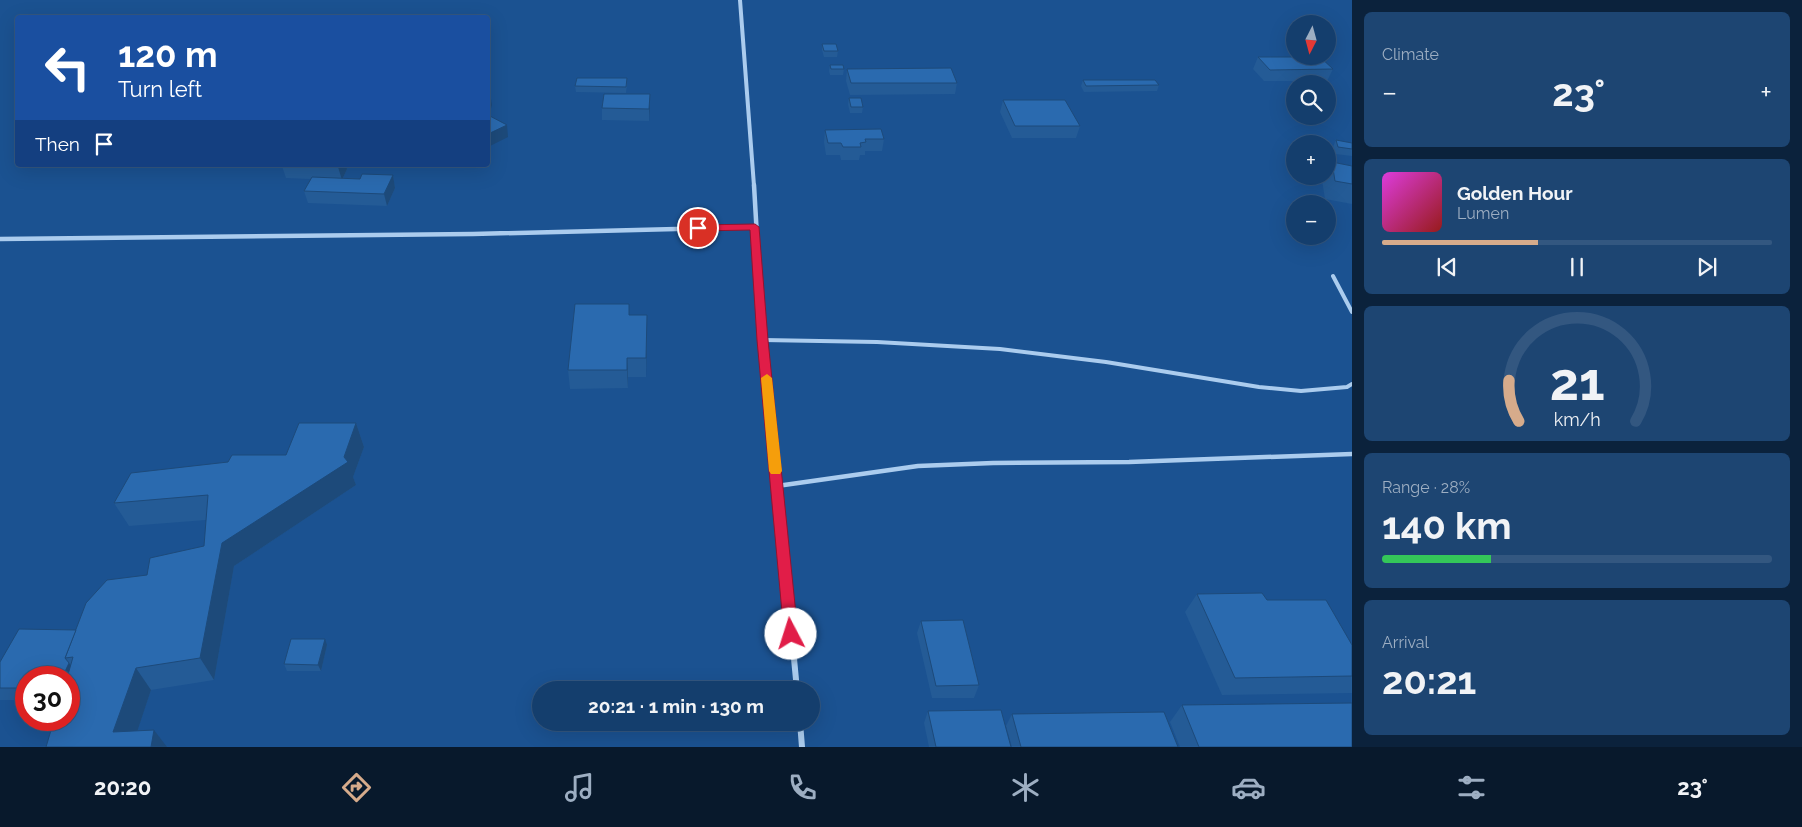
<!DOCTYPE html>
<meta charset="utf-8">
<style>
:root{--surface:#143e6d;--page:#1d4572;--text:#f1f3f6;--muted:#9daec2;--line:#335780;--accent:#d6ab8b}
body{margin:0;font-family:Raleway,sans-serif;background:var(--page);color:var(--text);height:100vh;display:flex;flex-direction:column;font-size:19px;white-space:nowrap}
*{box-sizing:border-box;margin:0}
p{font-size:16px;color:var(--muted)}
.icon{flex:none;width:28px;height:28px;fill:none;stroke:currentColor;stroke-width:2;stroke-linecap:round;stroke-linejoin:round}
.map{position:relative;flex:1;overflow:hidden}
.details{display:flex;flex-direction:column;gap:12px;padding:12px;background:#0b223c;width:450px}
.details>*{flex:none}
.hud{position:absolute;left:15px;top:15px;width:475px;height:152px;border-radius:5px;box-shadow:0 5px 20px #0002,0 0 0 1px var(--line);background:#1a4fa0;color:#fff;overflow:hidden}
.needle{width:32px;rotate:186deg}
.controls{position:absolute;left:1286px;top:15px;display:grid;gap:10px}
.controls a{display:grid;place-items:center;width:50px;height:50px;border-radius:50%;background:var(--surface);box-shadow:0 5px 20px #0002,0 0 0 1px var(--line);font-size:25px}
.speed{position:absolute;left:15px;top:666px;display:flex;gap:10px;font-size:25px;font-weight:700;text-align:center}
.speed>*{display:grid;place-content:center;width:65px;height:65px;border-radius:50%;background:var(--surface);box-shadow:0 5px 20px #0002,0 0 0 1px var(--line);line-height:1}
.speed .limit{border:8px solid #d22;background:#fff;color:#111}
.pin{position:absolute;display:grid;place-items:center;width:42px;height:42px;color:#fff;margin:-21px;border:2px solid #fff;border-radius:50%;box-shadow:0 1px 5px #0007}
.me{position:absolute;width:55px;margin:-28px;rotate:355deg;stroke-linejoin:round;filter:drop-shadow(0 0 4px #0008)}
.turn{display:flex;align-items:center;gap:18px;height:105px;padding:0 20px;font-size:22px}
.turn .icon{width:65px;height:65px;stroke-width:2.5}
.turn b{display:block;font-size:35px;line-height:42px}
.then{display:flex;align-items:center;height:48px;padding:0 20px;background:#0003;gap:10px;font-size:19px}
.big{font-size:38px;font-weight:700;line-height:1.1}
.details .widget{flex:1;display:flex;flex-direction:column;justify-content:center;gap:8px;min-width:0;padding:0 18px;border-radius:8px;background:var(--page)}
.details .dial{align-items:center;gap:0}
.dial svg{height:130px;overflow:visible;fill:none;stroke:var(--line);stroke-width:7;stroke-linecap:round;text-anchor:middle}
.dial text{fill:var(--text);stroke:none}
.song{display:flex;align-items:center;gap:15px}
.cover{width:60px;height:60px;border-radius:8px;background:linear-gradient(135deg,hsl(300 70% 55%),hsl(0 70% 35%))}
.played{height:5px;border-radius:2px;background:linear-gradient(90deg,var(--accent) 40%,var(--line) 40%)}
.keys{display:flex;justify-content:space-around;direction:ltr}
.heat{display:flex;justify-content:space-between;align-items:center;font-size:28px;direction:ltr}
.charge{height:8px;border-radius:4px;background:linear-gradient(90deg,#34c759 28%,var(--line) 0)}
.trip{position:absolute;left:532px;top:681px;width:288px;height:50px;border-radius:25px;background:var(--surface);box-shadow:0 5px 20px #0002,0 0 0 1px var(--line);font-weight:700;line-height:50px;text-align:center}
.dock{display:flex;height:80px;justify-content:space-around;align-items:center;background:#08192c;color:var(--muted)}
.dock .icon{width:35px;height:35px}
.dock .active{color:var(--accent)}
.dock b{font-size:22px;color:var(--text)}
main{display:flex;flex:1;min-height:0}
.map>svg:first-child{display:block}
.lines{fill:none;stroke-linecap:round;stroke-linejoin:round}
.lane-far1{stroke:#abccee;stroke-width:4}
.lane{stroke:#abccee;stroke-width:4.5}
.street-far2{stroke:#abccee;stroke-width:4}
.street-far1{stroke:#abccee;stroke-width:4.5}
.street{stroke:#abccee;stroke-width:6}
.wall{fill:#245b96}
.shaded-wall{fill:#1d4a7a}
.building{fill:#2a6aaf;stroke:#1d4a7a}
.route{fill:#e11d48;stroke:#92132f}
.slow{fill:#f59e0b}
</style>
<main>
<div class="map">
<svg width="1352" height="747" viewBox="0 0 1352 747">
<rect width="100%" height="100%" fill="#1b5291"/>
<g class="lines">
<!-- lane-far1 -->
<g class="lane-far1">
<polyline points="1333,276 1352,312"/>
<polyline points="763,340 877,342 1000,349 1106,362 1259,387 1301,391 1347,387 1352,384"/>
</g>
<!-- lane -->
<polyline class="lane" points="777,486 918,466 993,463 1129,462 1352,454"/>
<!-- street-far2 -->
<polyline class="street-far2" points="740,0 754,186"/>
<!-- street-far1 -->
<g class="street-far1">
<polyline points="754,185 763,340 772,430"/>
<polyline points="0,239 473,234 755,227"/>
</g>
<!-- street -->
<g class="street">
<polyline points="772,428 797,690"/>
<polyline points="800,722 802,747"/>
</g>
</g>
<!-- wall -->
<g class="wall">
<polygon points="822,44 838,51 837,57 824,57 822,50"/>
<polygon points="1258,57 1333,69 1327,81 1264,81 1253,69"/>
<polygon points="830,65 844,69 843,75 830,75 829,71"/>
<polygon points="847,69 957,83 955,94 850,95 846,81"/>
<polygon points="1083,80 1159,85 1157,91 1084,92 1081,86"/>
<polygon points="627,84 626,93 576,92 575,86"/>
<polygon points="650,94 649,121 602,120 602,108"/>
<polygon points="849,98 863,107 862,113 850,113 848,104"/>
<polygon points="1003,100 1080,126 1076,138 1012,138 1000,112"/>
<polygon points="825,130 884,139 882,151 865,151 865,155 860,155 859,160 841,160 840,155 826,155 824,142"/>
<polygon points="1336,140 1352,143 1352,156 1335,154 1333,147"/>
<polygon points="1332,162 1352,166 1352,204 1325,199 1322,180 1324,176 1328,176 1328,170"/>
<polygon points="346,165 347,169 343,178 360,179 393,175 395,188 387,206 308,203 304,191 311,179 286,178 282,166"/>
<polygon points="630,315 647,315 647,334 646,377 628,377 628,388 570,389 568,370"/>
<polygon points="356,423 364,447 353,477 356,485 234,566 214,680 151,690 137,731 46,747 69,678 26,678 26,700 0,700 0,662 76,630 147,575 204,546 206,520 129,526 114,503 286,455"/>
<polygon points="1197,594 1267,600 1352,645 1352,693 1222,695 1185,612"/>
<polygon points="921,621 979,685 974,698 932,698 917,633"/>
<polygon points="327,645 321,671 287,671 284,664"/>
<polygon points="1182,705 1352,747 1180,747 1170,722"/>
<polygon points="928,711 1011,747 929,747 924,723"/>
<polygon points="1012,714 1178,747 1012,747 1006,726"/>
</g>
<!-- shaded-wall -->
<g class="shaded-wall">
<polygon points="490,93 492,105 489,115 488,102"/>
<polygon points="650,94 650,106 649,121 649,109"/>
<polygon points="507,125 508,137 488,147 488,134"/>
<polygon points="340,165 346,165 347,169 342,180 338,167"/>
<polygon points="393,175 395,188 387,206 384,194"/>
<polygon points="647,315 647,334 646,377 646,358"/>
<polygon points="627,358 628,377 628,388 627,370"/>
<polygon points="356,423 364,447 353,477 356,485 234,566 214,680 200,658 222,543 344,457"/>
<polygon points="325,639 327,645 321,671 318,665"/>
<polygon points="69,663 79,675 69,678 62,678"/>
<polygon points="136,668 151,690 132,747 113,732"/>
<polygon points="154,730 167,747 151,747"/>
</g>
<!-- building -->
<g class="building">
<polygon points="822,44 836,44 838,51 824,51"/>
<polygon points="1258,57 1320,57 1333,69 1270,70"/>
<polygon points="830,65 843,65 844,69 831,69"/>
<polygon points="951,68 957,83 851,83 847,69"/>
<polygon points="577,78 627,78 626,87 575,86"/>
<polygon points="1083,80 1155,80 1159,85 1086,86"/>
<polygon points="488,93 490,93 488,102"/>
<polygon points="604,94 650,94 649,109 602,108"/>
<polygon points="849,98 861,98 863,107 851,107"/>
<polygon points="1003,100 1065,100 1080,126 1015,126"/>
<polygon points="488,115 507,125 488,134"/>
<polygon points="881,129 884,139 865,139 866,142 860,143 861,147 843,147 841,143 828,143 825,130"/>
<polygon points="1336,140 1352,143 1352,149 1338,147"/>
<polygon points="1332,162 1352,166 1352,184 1335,181"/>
<polygon points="283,165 340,165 338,167 282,166"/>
<polygon points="362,174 393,175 384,194 304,191 312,177 360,179"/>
<polygon points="575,304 629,304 629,315 647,315 646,358 627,358 627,370 568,370"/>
<polygon points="299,423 356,423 344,457 348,462 222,543 200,658 136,668 113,732 154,730 151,747 46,747 54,720 69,720 69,678 67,678 73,657 65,658 86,603 107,580 147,575 150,558 204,546 208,495 114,503 131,473 228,462 232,455 286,455"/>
<polygon points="1262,593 1267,600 1326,600 1352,645 1352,676 1235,678 1197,594"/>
<polygon points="963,620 979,685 936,686 921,621"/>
<polygon points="19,629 76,630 65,658 69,663 62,678 26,678 26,688 0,688 0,662"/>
<polygon points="291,639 325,639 318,665 284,664"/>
<polygon points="1352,703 1352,747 1199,747 1182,705"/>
<polygon points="1001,710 1011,747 936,747 928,711"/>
<polygon points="1164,712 1178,747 1021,747 1012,714"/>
</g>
<!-- route -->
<polygon class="route" points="755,224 759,227 768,340 798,634 796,639 791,641 786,639 784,634 757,340 750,230 698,231 694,228 698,225"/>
<!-- slow -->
<polygon class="slow" points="767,374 772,378 782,471 780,474 771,474 769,471 761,378"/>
</svg>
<div class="controls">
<a><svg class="needle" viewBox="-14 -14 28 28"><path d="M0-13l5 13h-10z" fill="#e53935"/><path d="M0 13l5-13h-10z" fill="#9daec2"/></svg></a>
<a><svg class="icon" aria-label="search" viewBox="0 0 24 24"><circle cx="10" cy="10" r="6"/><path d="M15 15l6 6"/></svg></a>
<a>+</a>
<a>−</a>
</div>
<div class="speed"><div class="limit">30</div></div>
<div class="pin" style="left:698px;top:228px;background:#d93025"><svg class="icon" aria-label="arrive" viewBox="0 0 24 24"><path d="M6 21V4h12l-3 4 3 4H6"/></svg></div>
<svg class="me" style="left:791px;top:634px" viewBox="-20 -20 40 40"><circle r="19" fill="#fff"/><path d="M0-13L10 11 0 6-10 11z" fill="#e11d48"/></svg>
<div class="trip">20:21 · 1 min · 130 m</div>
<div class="hud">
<div class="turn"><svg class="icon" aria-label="left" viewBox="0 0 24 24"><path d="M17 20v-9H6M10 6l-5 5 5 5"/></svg><div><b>120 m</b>Turn left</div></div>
<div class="then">Then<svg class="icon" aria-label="arrive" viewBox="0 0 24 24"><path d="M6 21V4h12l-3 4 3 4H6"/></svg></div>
</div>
</div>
<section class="details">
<div class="widget"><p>Climate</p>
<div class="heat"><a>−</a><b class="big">23°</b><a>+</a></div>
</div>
<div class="widget">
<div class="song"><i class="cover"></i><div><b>Golden Hour</b><p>Lumen</p></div></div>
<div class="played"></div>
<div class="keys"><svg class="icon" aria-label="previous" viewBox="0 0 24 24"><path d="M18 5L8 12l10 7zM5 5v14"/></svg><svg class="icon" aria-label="pause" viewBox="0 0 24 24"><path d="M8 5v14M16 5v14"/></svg><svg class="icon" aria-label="next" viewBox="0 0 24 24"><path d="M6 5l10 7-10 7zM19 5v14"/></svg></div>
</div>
<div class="widget dial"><svg viewBox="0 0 100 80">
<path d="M14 69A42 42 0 1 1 86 69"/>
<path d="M14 69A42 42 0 0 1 8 44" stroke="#d6ab8b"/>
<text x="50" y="56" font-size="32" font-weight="700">21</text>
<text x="50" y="72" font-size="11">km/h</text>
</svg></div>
<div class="widget"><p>Range · 28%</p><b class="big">140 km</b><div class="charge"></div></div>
<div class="widget"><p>Arrival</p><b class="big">20:21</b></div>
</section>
</main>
<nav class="dock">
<b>20:20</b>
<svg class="icon active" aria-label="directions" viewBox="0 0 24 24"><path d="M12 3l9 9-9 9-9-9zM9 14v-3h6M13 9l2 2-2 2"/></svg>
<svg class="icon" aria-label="music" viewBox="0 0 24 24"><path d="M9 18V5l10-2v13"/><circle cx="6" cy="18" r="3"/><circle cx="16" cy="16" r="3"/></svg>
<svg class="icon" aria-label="phone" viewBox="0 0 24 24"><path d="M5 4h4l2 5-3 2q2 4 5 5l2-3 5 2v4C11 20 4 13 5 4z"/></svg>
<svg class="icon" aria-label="climate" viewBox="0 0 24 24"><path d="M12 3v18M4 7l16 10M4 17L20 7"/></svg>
<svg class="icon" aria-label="car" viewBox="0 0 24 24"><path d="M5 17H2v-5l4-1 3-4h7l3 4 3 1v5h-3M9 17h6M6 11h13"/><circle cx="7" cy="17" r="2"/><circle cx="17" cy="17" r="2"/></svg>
<svg class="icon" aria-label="filters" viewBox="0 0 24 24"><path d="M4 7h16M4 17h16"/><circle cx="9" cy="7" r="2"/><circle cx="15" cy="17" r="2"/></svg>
<b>23°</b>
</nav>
